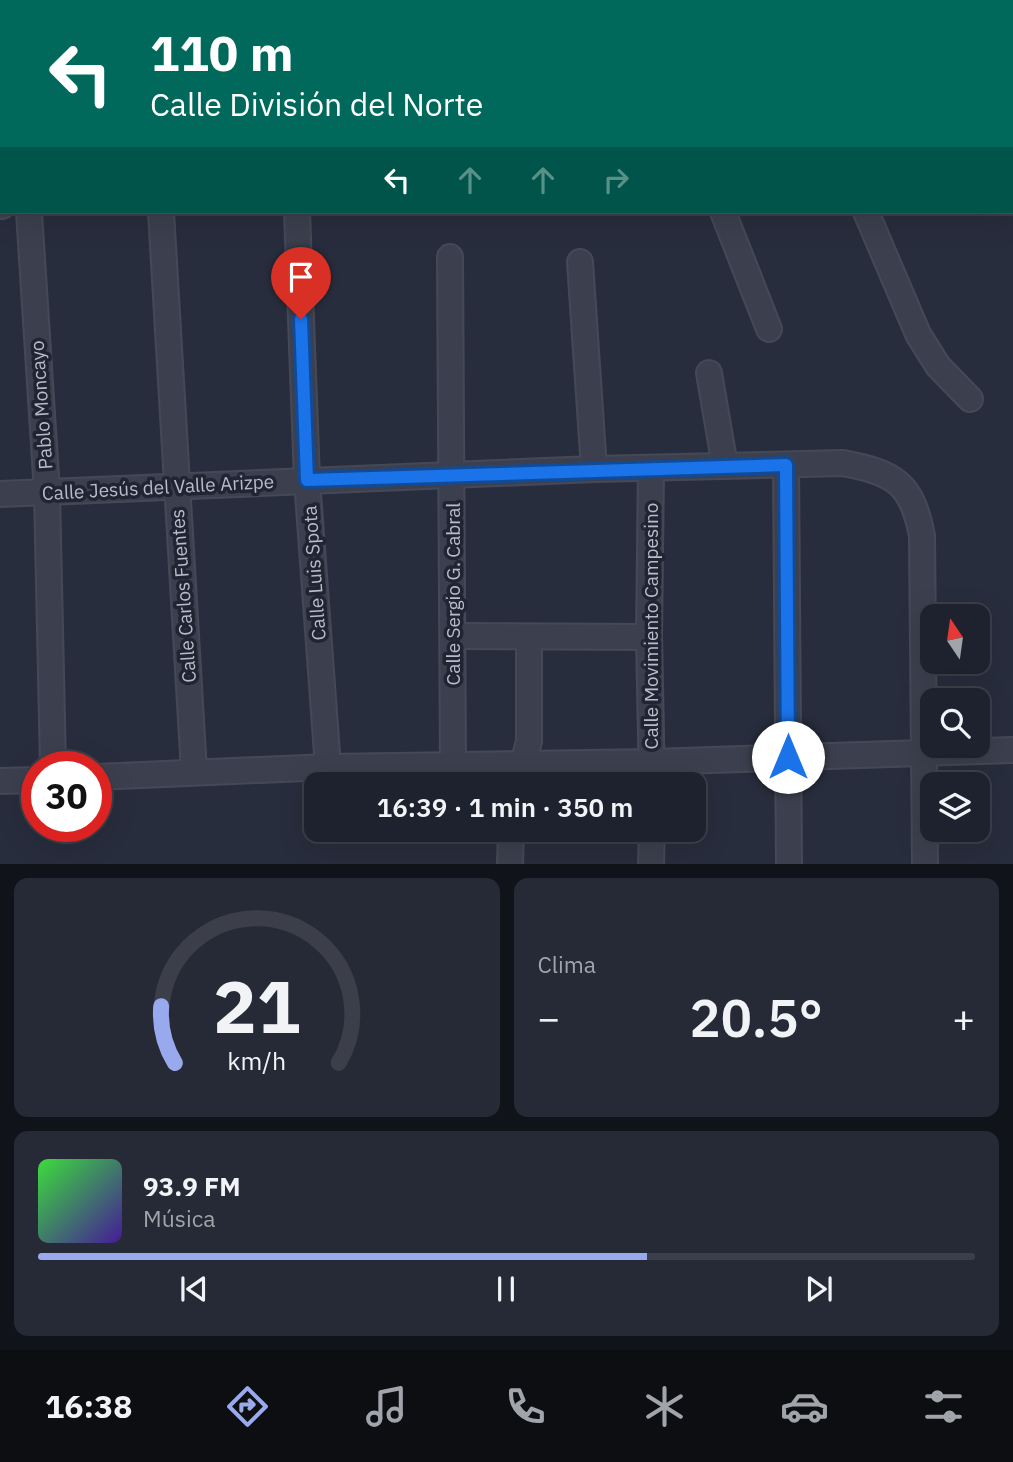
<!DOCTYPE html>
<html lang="es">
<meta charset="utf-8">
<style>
:root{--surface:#1e222e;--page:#262a36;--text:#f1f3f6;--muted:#a1a4aa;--line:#3c3f4a;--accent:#99a9ed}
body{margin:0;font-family:"IBM Plex Sans",sans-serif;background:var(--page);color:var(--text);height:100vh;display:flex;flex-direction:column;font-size:26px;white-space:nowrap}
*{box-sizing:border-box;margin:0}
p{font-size:23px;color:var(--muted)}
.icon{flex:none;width:38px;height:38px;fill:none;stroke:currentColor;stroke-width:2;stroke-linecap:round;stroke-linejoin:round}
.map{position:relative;height:864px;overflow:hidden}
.sheet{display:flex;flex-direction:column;gap:14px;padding:14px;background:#101319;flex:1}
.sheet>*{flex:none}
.banner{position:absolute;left:0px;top:0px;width:1013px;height:214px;box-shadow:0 7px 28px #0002,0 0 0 2px var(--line);background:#00695c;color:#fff;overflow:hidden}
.needle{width:46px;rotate:347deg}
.fabs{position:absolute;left:920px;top:604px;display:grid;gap:14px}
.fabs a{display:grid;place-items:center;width:70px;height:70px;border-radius:14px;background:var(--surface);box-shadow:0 7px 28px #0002,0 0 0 2px var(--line);font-size:35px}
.speed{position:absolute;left:21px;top:751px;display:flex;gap:14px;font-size:35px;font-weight:700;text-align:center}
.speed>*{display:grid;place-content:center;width:91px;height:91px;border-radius:50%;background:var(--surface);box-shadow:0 7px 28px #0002,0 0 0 2px var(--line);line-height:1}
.speed .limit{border:10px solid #d22;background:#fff;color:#111}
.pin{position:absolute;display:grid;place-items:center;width:60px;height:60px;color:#fff;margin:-72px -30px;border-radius:50% 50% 50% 0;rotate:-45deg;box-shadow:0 0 7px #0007}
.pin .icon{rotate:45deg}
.me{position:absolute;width:77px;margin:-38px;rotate:0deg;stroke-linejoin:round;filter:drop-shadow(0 0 5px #0008)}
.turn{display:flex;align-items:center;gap:24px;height:147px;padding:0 35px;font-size:32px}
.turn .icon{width:91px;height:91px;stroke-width:2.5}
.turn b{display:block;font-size:49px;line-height:60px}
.lanes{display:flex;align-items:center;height:66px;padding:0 35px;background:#0003;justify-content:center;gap:35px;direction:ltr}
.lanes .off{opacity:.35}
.big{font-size:52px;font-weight:600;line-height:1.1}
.sheet .tile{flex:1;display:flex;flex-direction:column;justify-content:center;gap:10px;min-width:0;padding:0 24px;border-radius:14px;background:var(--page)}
.sheet .dial{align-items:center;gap:0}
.dial svg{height:182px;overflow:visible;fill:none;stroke:var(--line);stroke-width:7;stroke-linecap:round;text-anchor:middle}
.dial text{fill:var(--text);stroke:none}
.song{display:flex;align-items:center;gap:21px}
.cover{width:84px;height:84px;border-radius:10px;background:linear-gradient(135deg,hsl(120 70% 55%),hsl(260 70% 35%))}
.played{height:7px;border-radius:4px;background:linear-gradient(90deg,var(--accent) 65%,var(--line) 65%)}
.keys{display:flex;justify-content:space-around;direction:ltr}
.heat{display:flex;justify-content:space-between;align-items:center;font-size:38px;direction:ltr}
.sheet .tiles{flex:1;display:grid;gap:14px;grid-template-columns:1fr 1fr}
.tile:last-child{grid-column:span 2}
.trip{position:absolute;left:304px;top:772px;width:402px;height:70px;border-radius:14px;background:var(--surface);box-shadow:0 7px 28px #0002,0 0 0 2px var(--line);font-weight:600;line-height:70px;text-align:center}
.menu{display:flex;height:112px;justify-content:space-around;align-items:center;background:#0c0e12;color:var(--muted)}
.menu .icon{width:49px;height:49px}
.menu .active{color:var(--accent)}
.menu b{font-size:32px;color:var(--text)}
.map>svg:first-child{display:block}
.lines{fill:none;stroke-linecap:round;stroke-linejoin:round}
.minor-casing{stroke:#454957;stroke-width:28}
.minor{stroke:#3c404e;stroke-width:24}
.route-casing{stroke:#114b97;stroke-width:18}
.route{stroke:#1a73e8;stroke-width:12}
.labels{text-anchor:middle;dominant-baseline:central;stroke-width:7;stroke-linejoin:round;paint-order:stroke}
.street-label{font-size:19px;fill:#b8bbc8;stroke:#212533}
</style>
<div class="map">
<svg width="1013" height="864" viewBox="0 0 1013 864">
<rect width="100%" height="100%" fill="#282d3d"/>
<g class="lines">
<!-- minor casing -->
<g class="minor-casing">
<g id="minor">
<polyline points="125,0 126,2"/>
<polyline points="469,0 469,2"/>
<polyline points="624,0 624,2"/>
<polyline points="811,2 813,0"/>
<polyline points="1012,12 1013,12"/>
<polyline points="0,74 2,74"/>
<polyline points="1012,155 1013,155"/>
<polyline points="1012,191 1013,194"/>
<polyline points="0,206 2,206"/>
<polyline points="29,212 47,492 53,766"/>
<polyline points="161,212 194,771"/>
<polyline points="297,212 307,480 328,767"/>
<polyline points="723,212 769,329"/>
<polyline points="866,212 918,334 938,366 970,399"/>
<polyline points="450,257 453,763"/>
<polyline points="580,262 594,469"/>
<polyline points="709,373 725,466"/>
<polyline points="786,465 789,864"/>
<polyline points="651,469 649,637 652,784"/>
<path d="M0,494L594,469L843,463C895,473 912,483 922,536L925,864"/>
<polyline points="453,636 649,637"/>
<polyline points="96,777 328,767 652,762 1013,750"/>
<polyline points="0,781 37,780"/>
<polyline points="518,784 529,741 529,638"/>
<polyline points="510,864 511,830"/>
<polyline points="651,864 652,830"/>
</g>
</g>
<!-- minor -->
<use href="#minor" class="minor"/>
</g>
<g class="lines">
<!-- route casing -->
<g class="route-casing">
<polyline id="route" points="301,319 307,480 786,465 788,757"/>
</g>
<!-- route -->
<use href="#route" class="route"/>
</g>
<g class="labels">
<!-- street labels -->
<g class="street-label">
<text transform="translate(41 405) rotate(-94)">Pablo Moncayo</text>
<text transform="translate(158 487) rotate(-3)">Calle Jesús del Valle Arizpe</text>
<text transform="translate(314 573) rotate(-94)">Calle Luis Spota</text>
<text transform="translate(453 594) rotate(-90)">Calle Sergio G. Cabral</text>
<text transform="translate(183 596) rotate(-94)">Calle Carlos Fuentes</text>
<text transform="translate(651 626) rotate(-90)">Calle Movimiento Campesino</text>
</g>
</g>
</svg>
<div class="fabs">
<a><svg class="needle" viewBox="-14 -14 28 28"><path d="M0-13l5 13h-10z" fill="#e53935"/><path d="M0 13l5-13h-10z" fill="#a1a4aa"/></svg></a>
<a><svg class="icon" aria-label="search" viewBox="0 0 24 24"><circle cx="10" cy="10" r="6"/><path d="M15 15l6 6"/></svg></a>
<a><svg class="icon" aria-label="layers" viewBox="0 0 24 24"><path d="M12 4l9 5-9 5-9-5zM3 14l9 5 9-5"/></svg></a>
</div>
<div class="speed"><div class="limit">30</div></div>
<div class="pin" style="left:301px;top:319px;background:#d93025"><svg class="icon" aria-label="arrive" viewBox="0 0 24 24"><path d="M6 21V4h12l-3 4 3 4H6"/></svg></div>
<svg class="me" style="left:788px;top:757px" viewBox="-20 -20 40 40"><circle r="19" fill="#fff"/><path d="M0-13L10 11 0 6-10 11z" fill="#1a73e8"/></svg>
<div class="trip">16:39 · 1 min · 350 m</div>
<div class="banner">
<div class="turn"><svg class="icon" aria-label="left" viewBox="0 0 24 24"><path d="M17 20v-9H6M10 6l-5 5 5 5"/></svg><div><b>110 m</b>Calle División del Norte</div></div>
<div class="lanes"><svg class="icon" aria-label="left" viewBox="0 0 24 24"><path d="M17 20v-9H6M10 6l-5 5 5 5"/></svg><svg class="icon off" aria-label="ahead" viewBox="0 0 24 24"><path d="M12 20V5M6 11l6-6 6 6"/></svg><svg class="icon off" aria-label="ahead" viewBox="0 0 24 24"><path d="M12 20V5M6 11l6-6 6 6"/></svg><svg class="icon off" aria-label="right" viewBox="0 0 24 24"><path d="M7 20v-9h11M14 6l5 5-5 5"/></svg></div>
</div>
</div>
<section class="sheet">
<div class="tiles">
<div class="tile dial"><svg viewBox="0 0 100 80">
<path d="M14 69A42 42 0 1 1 86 69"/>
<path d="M14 69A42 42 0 0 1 8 44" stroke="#99a9ed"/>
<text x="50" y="56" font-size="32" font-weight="700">21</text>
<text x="50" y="72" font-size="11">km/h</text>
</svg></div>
<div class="tile"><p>Clima</p>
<div class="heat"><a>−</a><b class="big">20.5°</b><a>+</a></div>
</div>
<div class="tile">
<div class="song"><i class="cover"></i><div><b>93.9 FM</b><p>Música</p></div></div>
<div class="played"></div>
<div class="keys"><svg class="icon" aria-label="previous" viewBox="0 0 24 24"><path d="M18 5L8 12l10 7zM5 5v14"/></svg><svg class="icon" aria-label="pause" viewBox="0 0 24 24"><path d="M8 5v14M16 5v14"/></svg><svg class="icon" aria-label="next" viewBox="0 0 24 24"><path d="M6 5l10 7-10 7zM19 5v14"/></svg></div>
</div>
</div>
</section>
<nav class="menu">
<b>16:38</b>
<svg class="icon active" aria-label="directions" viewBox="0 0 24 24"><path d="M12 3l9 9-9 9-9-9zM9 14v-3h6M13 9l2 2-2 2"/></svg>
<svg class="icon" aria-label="music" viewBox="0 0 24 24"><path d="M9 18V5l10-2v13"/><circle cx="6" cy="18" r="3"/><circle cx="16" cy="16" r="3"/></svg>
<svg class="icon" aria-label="phone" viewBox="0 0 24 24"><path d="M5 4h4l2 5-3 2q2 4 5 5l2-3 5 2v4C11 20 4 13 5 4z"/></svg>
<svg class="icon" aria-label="climate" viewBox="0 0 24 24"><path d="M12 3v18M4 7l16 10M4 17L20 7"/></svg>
<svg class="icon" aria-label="car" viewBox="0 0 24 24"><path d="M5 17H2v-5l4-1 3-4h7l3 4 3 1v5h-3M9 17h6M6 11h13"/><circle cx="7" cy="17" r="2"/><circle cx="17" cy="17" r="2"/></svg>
<svg class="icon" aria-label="filters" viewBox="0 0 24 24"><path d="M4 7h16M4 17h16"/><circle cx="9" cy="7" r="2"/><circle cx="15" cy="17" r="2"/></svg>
</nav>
